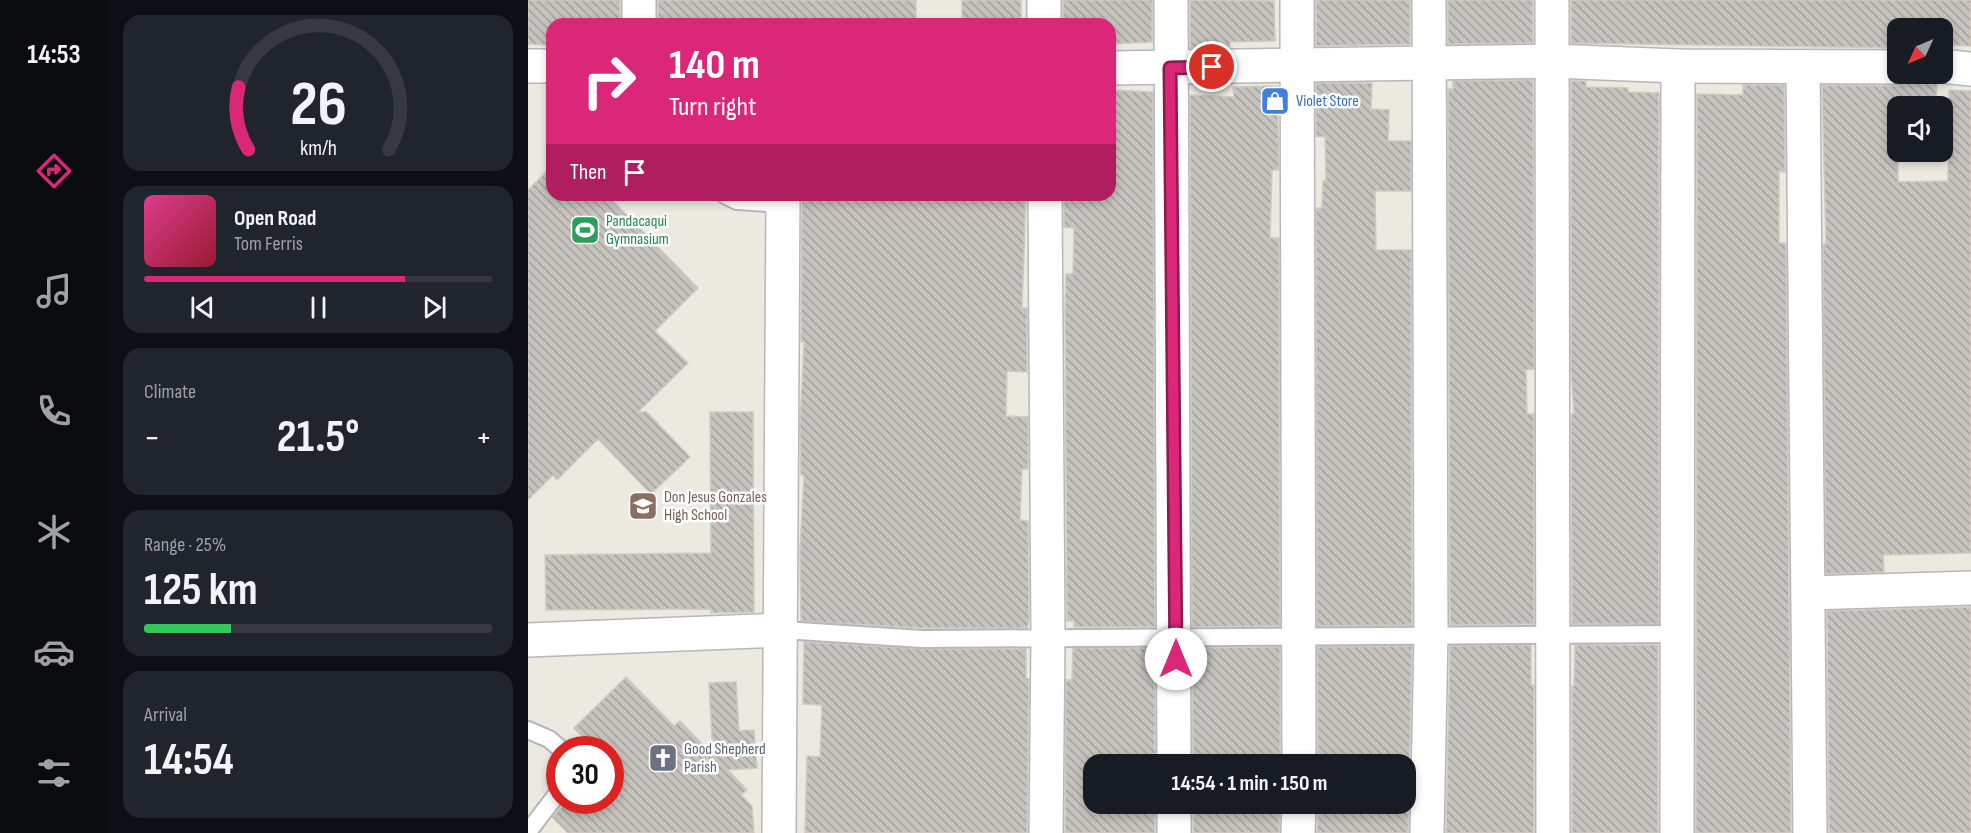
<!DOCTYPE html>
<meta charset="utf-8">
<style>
:root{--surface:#171b24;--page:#20242c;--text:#f1f3f6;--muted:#9ea1a6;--line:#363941;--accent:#db2777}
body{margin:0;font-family:"Sofia Sans Condensed",sans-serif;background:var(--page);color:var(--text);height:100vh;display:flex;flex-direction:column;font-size:22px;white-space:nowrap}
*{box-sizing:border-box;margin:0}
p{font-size:20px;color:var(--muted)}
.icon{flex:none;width:33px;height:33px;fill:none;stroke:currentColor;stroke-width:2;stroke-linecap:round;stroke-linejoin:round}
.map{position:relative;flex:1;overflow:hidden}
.side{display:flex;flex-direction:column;gap:15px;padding:15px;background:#0d0f14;width:420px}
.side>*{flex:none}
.guide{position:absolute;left:18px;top:18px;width:570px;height:183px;border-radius:18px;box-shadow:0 3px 9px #0003;background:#db2777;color:#fff;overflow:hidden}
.needle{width:39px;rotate:226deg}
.fabs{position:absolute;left:1359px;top:18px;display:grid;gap:12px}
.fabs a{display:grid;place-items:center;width:66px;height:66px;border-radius:12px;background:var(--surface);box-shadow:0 3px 9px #0003;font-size:30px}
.speed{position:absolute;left:18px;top:736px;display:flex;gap:12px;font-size:30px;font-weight:700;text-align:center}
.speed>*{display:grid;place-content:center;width:78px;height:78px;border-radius:50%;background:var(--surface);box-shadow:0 3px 9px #0003;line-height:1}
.speed .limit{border:9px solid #d22;background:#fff;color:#111}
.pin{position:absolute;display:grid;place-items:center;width:51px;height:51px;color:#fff;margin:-26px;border:3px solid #fff;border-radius:50%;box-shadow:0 2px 6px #0007}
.me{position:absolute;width:66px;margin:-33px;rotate:0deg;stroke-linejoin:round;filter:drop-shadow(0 0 4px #0008)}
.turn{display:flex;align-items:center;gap:21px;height:126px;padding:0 24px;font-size:27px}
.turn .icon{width:78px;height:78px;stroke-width:2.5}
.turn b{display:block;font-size:42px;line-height:51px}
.then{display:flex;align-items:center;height:57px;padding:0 24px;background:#0003;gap:12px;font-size:22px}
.big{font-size:45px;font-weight:700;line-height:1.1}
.side .widget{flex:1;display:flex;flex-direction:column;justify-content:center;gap:9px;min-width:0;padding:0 21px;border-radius:18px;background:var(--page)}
.side .dial{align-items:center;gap:0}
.dial svg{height:156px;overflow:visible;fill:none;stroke:var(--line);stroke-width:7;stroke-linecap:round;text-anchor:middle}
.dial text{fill:var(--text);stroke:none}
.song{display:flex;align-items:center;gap:18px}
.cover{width:72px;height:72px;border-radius:9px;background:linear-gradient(135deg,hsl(330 70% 55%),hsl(350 70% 35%))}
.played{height:6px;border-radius:3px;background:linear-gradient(90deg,var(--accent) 75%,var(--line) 75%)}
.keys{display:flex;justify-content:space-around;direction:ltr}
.heat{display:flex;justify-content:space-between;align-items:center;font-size:33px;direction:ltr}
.charge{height:9px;border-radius:4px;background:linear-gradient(90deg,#34c759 25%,var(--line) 0)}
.trip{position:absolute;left:555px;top:754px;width:333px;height:60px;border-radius:18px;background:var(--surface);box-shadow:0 3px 9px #0003;font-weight:700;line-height:60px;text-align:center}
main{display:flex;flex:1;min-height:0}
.menu{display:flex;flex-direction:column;width:108px;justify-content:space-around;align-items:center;background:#090b0e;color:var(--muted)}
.menu .icon{width:42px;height:42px}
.menu .on{color:var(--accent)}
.menu b{font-size:27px;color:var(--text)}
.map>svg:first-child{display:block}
.building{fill:url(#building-back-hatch);stroke:#cfcbbf;stroke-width:1.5}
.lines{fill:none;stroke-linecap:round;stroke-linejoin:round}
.lane-casing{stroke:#b6b7bc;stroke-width:20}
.street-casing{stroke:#b6b7bc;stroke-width:36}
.lane{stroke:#fff;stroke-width:16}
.street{stroke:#fff;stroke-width:33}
.route-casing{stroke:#8e194d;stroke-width:15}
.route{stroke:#db2777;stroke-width:10}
.labels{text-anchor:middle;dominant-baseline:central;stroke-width:5;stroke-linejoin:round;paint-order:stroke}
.shop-label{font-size:16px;fill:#366cbe;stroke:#fff;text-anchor:start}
.leisure-label{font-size:16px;fill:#27864d;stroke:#fff;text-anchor:start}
.education-label{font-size:16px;fill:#785e54;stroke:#fff;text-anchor:start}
.worship-label{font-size:16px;fill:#5b616d;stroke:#fff;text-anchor:start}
</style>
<main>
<nav class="menu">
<b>14:53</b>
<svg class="icon on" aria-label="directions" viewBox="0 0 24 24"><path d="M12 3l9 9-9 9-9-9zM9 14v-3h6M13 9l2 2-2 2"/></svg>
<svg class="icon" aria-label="music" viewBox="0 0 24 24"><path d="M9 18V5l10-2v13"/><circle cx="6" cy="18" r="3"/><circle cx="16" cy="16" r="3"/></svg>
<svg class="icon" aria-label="phone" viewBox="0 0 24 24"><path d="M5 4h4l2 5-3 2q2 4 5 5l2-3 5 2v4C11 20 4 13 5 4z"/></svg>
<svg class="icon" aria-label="climate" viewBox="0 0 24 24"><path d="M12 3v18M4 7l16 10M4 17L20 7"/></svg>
<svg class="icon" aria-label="car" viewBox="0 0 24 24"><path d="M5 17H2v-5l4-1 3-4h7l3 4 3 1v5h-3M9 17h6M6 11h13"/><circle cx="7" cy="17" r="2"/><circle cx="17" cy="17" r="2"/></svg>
<svg class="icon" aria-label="filters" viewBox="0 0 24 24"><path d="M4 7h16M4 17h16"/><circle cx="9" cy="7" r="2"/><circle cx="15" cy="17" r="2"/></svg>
</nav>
<section class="side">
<div class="widget dial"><svg viewBox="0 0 100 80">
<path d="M14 69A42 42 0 1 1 86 69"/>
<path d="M14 69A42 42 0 0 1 9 37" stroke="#db2777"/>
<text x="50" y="56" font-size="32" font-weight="700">26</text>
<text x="50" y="72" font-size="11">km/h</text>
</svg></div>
<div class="widget">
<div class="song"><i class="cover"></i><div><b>Open Road</b><p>Tom Ferris</p></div></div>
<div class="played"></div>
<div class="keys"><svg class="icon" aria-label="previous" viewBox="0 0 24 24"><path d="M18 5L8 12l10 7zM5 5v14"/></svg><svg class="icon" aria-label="pause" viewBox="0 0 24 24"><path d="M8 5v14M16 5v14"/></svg><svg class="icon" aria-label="next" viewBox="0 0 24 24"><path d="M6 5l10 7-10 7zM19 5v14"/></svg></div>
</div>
<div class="widget"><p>Climate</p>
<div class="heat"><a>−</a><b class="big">21.5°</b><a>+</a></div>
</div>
<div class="widget"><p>Range · 25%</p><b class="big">125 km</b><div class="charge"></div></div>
<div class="widget"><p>Arrival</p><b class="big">14:54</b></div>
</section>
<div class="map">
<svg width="1443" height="833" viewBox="0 0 1443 833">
<defs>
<pattern id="building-back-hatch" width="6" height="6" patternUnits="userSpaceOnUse" patternTransform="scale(1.5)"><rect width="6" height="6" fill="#c6c3be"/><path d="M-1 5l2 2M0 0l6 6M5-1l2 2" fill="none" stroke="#a4a19e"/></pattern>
</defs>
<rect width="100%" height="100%" fill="#ebe9e0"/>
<!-- building -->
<g class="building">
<polygon points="0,0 92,0 92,24 24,24 24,45 0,44"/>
<rect x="130" y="0" width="258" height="24"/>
<rect x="434" y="0" width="59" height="24"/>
<polygon points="535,0 624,0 624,42 582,44 582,24 535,24"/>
<polygon points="662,0 746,1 747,41 702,42 702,47 662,48"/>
<polygon points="788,0 882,0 882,44 788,46"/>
<polygon points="920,0 1005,0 1005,43 920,44"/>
<polygon points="1043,0 1443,0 1443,46 1414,45 1414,28 1370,28 1370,48 1043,43"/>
<polygon points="1005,80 1006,369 998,370 999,414 1006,414 1006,624 922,625 920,89 925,89 925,81"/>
<polygon points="1383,80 1409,83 1407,106 1370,106 1370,182 1420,181 1421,90 1443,91 1443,553 1355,555 1356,572 1298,574 1295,244 1298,244 1294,85 1370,86"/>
<polygon points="1043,81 1058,81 1058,87 1100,88 1100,92 1131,93 1131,624 1044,624 1043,414 1046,414 1043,369"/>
<polygon points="788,83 844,83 843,109 861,110 860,141 883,141 883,191 847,191 848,250 883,250 884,625 789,626 788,208 794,208 795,181 798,181 797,137 788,136"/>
<polygon points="1215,85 1256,85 1257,172 1251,171 1251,243 1258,243 1263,833 1168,833 1169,94 1215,95"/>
<polygon points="749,86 751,170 744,170 742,238 751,238 752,626 664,627 662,95 706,97 705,87"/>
<polygon points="582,90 625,92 627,627 546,627 546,621 539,621 537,309 538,274 545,274 546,228 536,227 536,195 582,195"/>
<polygon points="24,166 24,195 79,195 170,288 127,331 160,363 110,412 119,412 162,457 123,494 70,439 29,480 25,475 0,500 0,190"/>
<polygon points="274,195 498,195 494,308 499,308 499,372 479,371 478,416 500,417 500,469 494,469 492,520 500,521 501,621 499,628 394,628 273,621 272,551 276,475 273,475 272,423 276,342 273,342"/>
<polygon points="182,412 225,412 226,612 183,613 183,609 18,610 17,555 183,553"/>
<polygon points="1443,607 1443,833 1301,833 1299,611"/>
<polygon points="276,642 393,649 498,649 498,678 501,679 499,833 277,833 279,756 292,757 294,705 275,704"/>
<polygon points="1003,645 1003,685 1006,685 1006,833 918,833 922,646"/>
<polygon points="1047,645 1130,645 1130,833 1044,833 1044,686 1046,686"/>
<polygon points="884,646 880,833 789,833 790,804 878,804 878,765 790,765 789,647"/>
<polygon points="752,647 752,765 665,765 664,648"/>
<polygon points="545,648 627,648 627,765 566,765 566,804 627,804 627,833 537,833 538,680 544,680"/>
<polygon points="98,677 146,726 152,721 185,755 181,683 208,682 211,731 226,730 229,768 200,770 219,790 213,795 224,806 226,833 40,833 24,817 40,801 82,801 82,750 67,750 46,728"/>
<polygon points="665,804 752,804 751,833 665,833"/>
</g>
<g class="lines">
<!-- lane casing -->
<g class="lane-casing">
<g id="lane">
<polyline points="197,195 209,201 255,204"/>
<polyline points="255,630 394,639 1148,634"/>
<polyline points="0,730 21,739 34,750"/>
<polyline points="0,832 32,790"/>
</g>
</g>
<!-- street casing -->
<g class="street-casing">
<g id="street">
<polyline points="643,0 646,765"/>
<polyline points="769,0 771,765"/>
<polyline points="1024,0 1025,833"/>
<polyline points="111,24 111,0"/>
<polyline points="516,24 516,0"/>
<polyline points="0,66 24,66"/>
<polyline points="1414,66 1443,69"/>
<polyline points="1275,67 1282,833"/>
<polyline points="582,68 1024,61 1150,66 1370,67"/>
<polyline points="517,195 520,637 518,833"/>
<polyline points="1281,593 1443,588"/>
<polyline points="0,640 255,630"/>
<polyline points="251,833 255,195"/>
<polyline points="646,833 646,804"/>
<polyline points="770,833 771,804"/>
<polyline points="899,833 903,635 901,0"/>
<polyline points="1149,833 1150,66"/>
</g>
</g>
<!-- lane -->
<use href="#lane" class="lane"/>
<!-- street -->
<use href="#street" class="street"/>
</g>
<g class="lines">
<!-- route casing -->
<g class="route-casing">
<polyline id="route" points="648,659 642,68 684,67"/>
</g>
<!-- route -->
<use href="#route" class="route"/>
</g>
<!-- icons -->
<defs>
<g id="shop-square" transform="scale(1.5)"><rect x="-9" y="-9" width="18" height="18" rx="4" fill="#3f7fe0" stroke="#fff"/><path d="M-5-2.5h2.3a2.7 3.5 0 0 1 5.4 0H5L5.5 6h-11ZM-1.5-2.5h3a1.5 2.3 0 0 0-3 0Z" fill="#fff"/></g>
<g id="stadium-square" transform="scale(1.5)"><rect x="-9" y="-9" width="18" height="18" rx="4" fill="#2e9e5b" stroke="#fff"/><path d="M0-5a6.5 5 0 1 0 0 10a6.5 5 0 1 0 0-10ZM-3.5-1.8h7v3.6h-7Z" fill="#fff"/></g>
<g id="school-square" transform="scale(1.5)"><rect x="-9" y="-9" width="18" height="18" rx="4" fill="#8d6e63" stroke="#fff"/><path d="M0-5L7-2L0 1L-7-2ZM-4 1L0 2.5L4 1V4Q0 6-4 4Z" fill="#fff"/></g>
<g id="church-square" transform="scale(1.5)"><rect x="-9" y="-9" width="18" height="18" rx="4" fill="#6b7280" stroke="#fff"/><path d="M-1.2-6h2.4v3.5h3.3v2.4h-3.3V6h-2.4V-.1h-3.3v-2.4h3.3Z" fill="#fff"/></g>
</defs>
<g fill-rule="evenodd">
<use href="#shop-square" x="747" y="101"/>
<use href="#stadium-square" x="57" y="230"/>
<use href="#school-square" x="115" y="506"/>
<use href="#church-square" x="135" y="758"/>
</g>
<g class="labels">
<!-- shop labels -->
<g class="shop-label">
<text x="768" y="101">Violet Store</text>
</g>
<!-- leisure labels -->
<g class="leisure-label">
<text x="78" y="221">Pandacaqui<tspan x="78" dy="18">Gymnasium</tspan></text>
</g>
<!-- education labels -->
<g class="education-label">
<text x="136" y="497">Don Jesus Gonzales<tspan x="136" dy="18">High School</tspan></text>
</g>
<!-- worship labels -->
<g class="worship-label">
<text x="156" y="749">Good Shepherd<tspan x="156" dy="18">Parish</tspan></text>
</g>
</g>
</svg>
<div class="fabs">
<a><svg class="needle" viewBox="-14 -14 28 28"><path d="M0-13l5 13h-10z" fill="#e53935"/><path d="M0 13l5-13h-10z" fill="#9ea1a6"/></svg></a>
<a><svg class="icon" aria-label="sound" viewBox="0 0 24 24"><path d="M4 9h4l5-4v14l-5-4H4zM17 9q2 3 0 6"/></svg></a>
</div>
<div class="speed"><div class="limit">30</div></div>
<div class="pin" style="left:684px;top:67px;background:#d93025"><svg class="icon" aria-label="arrive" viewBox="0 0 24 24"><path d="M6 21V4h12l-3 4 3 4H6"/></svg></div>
<svg class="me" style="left:648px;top:659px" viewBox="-20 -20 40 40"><circle r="19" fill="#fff"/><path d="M0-13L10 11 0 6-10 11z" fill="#db2777"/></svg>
<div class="trip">14:54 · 1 min · 150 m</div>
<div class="guide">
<div class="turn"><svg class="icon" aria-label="right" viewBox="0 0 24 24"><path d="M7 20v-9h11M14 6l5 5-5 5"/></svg><div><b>140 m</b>Turn right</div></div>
<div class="then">Then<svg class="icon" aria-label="arrive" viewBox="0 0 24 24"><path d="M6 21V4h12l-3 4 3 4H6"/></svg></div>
</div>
</div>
</main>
